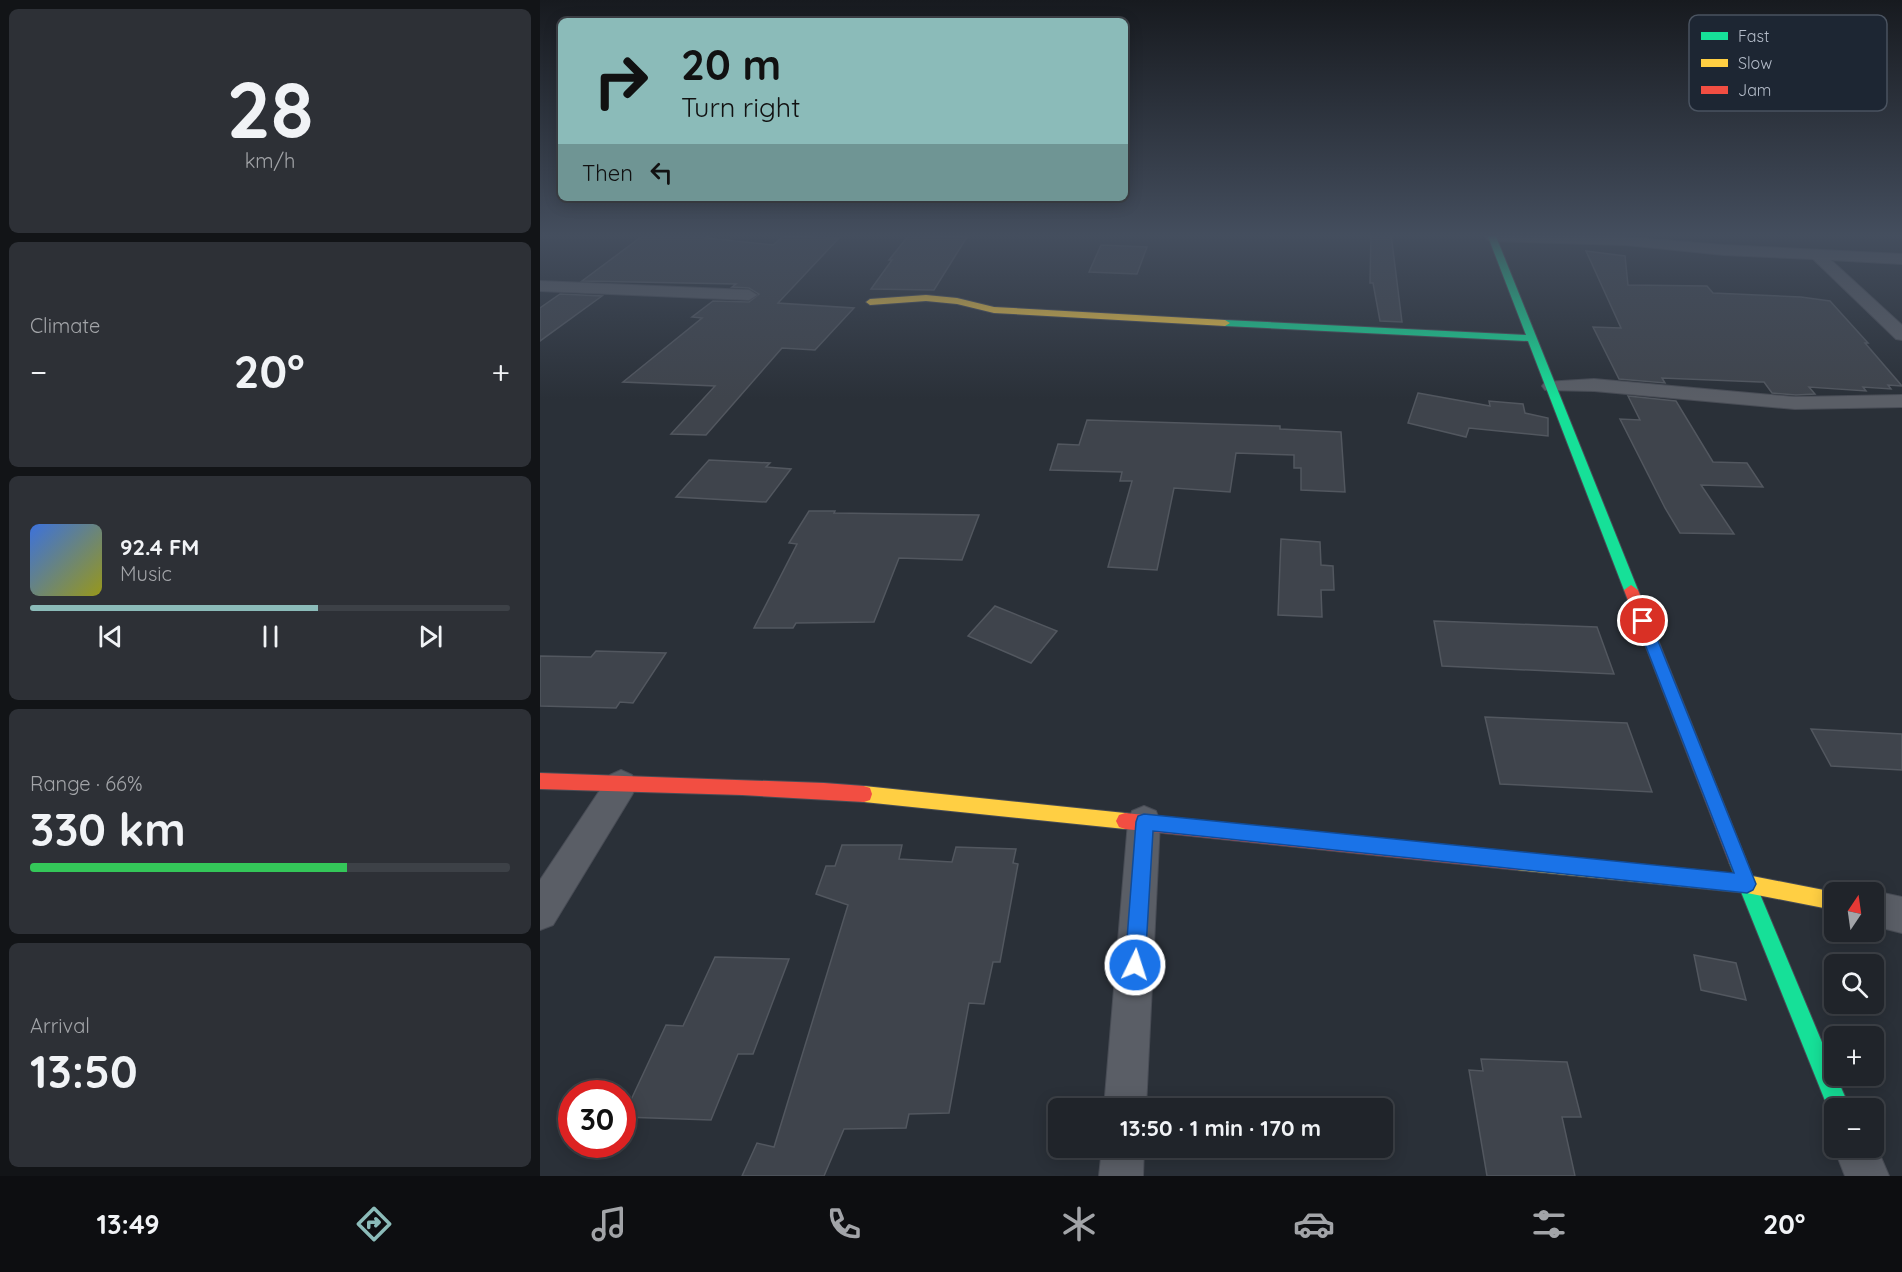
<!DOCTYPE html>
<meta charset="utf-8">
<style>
:root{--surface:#20242a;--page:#2d3036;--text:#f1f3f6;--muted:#a2a4a8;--line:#3d4147;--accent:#8bbbb9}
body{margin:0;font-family:Quicksand,sans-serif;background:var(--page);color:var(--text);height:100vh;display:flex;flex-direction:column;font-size:22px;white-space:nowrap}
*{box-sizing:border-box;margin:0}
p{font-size:20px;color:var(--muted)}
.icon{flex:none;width:33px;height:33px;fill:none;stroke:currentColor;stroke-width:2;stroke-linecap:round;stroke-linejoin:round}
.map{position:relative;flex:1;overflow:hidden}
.side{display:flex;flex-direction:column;gap:9px;padding:9px;background:#121417;width:540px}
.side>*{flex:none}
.top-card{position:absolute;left:18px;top:18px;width:570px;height:183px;border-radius:9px;box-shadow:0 3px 15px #0003,0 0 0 2px var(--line);background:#8bbbb9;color:#111;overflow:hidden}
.needle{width:39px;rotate:13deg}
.fabs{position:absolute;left:1284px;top:882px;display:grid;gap:12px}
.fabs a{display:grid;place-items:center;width:60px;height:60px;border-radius:9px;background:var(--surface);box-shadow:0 3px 15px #0003,0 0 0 2px var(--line);font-size:30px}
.speed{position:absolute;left:18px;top:1080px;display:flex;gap:12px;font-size:30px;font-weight:700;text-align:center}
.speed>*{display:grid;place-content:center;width:78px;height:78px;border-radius:50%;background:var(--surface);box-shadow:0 3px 15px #0003,0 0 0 2px var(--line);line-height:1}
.speed .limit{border:9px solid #d22;background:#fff;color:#111}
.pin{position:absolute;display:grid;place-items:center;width:51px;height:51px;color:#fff;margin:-26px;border:3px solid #fff;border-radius:50%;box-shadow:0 2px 6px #0007}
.me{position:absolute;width:66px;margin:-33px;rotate:4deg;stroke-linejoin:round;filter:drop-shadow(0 0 4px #0008)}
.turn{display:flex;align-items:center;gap:21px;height:126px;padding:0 24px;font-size:27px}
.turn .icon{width:78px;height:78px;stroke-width:2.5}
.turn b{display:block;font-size:42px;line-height:51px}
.then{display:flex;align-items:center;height:57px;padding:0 24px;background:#0003;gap:12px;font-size:22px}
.big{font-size:45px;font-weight:700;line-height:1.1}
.side .card{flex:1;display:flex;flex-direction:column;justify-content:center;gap:9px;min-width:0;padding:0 21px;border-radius:9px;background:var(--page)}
.side .dial{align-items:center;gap:0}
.dial b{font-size:78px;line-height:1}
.song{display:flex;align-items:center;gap:18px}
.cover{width:72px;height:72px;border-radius:9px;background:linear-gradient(135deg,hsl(220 70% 55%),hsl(60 70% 35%))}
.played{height:6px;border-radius:3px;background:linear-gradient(90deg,var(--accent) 60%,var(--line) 60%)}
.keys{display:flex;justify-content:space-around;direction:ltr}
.heat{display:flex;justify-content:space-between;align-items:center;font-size:33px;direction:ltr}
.charge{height:9px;border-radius:4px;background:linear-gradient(90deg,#34c759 66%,var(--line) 0)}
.trip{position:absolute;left:508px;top:1098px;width:345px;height:60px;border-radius:9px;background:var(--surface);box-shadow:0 3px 15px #0003,0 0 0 2px var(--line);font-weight:700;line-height:60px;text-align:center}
.tabs{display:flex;height:96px;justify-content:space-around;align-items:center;background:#0d0e11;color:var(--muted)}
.tabs .icon{width:42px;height:42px}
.tabs .current{color:var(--accent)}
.tabs b{font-size:27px;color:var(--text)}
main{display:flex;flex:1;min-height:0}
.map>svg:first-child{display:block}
.building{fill:#3f444c;stroke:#52575f;stroke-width:1.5}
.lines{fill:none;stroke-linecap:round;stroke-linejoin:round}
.street-casing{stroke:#484c55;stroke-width:2}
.fast-casing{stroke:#484c55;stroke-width:2}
.slow-casing{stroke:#484c55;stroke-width:2}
.jam-casing{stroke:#484c55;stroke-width:2}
.street{fill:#5a5e66;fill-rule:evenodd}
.fast{fill:#16e098;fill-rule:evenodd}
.slow{fill:#ffcf43;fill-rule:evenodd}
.jam{fill:#f24e42;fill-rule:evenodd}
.route{fill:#1a73e8;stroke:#114b97;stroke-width:1.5}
.key{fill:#1d2633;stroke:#4a5360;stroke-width:1.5}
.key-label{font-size:16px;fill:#b4bcc9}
</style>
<main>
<section class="side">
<div class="card dial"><b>28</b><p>km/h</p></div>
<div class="card"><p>Climate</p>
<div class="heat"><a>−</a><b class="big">20°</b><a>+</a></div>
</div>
<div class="card">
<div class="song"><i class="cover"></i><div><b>92.4 FM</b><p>Music</p></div></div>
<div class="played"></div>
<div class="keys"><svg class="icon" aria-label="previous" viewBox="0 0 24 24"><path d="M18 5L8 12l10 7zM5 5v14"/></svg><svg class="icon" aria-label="pause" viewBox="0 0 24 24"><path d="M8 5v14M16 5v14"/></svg><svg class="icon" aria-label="next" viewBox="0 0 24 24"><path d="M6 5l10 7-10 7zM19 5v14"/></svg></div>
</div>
<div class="card"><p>Range · 66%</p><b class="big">330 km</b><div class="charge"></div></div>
<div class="card"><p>Arrival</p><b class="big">13:50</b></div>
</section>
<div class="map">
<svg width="1362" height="1176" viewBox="0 0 1362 1176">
<rect width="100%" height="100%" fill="#2a3038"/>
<!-- building -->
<g class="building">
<polygon points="105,234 170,235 166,238 233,245 244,236 299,238 238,303 314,308 275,350 242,348 166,435 131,434 175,386 83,382 162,318 152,317 173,301 209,302 219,294 209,288 192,287 196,284 42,281"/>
<polygon points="831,234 851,234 862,322 840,321 833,283 830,283"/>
<polygon points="369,235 427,237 394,290 331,289 352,260 349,260"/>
<polygon points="561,245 607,247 597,274 549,272"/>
<polygon points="1046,251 1085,256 1088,285 1167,286 1173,293 1261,297 1290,301 1328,343 1325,343 1362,386 1348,385 1351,389 1323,387 1326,391 1269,387 1275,394 1256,395 1232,393 1224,382 1220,382 1122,378 1125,383 1079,379 1053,327 1081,328"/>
<polygon points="20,294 62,296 0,341 0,308"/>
<polygon points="878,393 950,406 949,401 983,404 985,413 1008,418 1008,436 929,428 926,437 868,423"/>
<polygon points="1088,396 1136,401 1173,462 1207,463 1223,487 1161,485 1194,534 1140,533 1125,508 1080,419 1100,420"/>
<polygon points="547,420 740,426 740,429 801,432 805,492 761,490 761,468 754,468 754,455 696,453 690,492 634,488 617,570 568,567 592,481 580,481 582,472 510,470 518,444 539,445"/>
<polygon points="169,460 230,463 226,467 251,469 226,502 136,497"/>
<polygon points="269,511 295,511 294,513 439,515 422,560 359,558 334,622 256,623 253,628 214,628 257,544 249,543"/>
<polygon points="741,539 780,542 781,565 793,566 794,590 781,590 782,617 738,615"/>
<polygon points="455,606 517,631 491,663 428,636"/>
<polygon points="894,621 1057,627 1074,674 902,666"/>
<polygon points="56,651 126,653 93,703 80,702 76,708 0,706 0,656 51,657"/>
<polygon points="945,717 1087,723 1112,792 960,784"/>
<polygon points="1271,729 1362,734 1362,770 1291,766"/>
<polygon points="302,845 362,845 359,859 412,862 416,847 476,849 473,863 478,864 460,962 453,962 444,1004 429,1003 409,1113 369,1114 366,1128 304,1129 284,1176 202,1176 217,1143 234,1147 308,905 276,894 286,866 295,866"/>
<polygon points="1154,955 1196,963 1206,1000 1161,990"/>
<polygon points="175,957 249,959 213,1054 198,1054 171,1120 83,1117 126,1025 143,1026"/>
<polygon points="941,1059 1027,1062 1041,1117 1022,1117 1035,1176 947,1176 929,1070 943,1071"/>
</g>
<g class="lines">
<!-- street casing -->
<g class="street-casing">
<g id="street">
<polygon points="947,234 1086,237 1184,245 1362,254 1362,264 1291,260 1362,325 1362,340 1356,339 1273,259 1184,255 1086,245 952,241 947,240 945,237"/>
<polygon points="0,281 209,290 217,295 209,300 0,291"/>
<polygon points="1054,379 1255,397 1362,395 1362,407 1255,409 1054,391 1005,390 1002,386 1005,382"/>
<polygon points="81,770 92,775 97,785 92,795 13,925 0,930 0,880 70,775"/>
<polygon points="604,806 616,811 620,822 606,1108 564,1108 588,822 592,811"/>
<polygon points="1334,891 1362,897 1362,933 1334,926 1334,892 1331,892"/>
<polygon points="1334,1141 1349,1176 1305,1176 1294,1148 1294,1146 1334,1148"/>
<polygon points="562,1148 604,1148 603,1176 559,1176"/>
</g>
</g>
<!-- fast casing -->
<g class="fast-casing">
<g id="fast">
<polygon points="947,234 955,234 1098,590 1096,594 1091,595 1084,590 988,341 685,326 680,323 685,320 986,335"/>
<polygon points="1198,853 1204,856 1294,1071 1294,1076 1296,1076 1310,1108 1294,1108 1294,1117 1291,1116 1288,1108 1189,862 1192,856"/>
</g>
</g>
<!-- slow casing -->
<g class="slow-casing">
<g id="slow">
<polygon points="386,295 417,298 454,307 685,320 690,323 685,326 454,313 417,304 386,301 330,305 326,302 330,299"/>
<polygon points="324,786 585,813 591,815 594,821 591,827 585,829 324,802 318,800 316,794 318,788"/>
<polygon points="977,852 1207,875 1294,892 1296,892 1294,910 1207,893 977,870 971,867 968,861 971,855"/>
</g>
</g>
<!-- jam casing -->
<g class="jam-casing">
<g id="jam">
<polygon points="1091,585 1098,590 1207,862 1204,868 1198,871 1192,868 1189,862 1084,590"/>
<polygon points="0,773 284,783 324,786 330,788 332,794 330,800 324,802 202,795 0,789"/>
<polygon points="585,813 977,852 983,855 986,861 983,867 977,870 585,829 579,827 576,821 579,815"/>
</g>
</g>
<!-- street -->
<use href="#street" class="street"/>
<!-- fast -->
<use href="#fast" class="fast"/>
<!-- slow -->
<use href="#slow" class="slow"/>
<!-- jam -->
<use href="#jam" class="jam"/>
</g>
<!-- sky -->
<linearGradient id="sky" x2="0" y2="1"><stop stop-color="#171a1f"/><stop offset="0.59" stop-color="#444e5e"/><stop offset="1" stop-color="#444e5e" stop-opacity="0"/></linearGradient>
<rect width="1362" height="399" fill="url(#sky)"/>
<!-- route -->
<polygon class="route" points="1103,616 1110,621 1216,884 1213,890 1207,893 613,831 605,965 602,972 595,975 588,972 585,965 596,822 598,816 604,814 1194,873 1096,621"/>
<!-- legend -->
<rect x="1149" y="15" width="198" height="96" rx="9" class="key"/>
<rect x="1161" y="32" width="27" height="8" fill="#16e098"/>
<rect x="1161" y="59" width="27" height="8" fill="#ffcf43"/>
<rect x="1161" y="86" width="27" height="8" fill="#f24e42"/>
<g class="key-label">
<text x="1198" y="42">Fast</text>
<text x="1198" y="69">Slow</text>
<text x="1198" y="96">Jam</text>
</g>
</svg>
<div class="fabs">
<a><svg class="needle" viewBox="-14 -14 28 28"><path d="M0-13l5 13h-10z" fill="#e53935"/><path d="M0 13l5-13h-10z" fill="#a2a4a8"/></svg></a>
<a><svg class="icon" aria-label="search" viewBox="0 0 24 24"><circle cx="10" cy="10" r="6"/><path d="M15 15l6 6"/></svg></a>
<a>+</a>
<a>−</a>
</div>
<div class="speed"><div class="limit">30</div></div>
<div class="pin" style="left:1103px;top:621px;background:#d93025"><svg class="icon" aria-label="arrive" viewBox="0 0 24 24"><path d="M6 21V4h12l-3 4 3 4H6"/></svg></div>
<svg class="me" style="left:595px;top:965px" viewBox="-20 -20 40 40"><circle r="17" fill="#1a73e8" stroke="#fff" stroke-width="3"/><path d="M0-11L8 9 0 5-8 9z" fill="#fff"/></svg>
<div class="trip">13:50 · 1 min · 170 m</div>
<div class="top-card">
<div class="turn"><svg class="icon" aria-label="right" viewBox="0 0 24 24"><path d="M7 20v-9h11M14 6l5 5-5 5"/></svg><div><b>20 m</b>Turn right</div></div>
<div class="then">Then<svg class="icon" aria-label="left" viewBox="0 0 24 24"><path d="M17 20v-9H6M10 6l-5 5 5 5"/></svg></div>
</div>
</div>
</main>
<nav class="tabs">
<b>13:49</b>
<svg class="icon current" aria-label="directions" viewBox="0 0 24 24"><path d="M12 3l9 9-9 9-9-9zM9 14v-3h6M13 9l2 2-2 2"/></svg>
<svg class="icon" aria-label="music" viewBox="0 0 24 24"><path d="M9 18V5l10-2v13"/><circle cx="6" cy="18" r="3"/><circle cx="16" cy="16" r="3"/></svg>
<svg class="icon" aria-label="phone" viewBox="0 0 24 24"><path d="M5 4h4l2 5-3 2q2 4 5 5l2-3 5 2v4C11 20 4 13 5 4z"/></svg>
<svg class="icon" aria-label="climate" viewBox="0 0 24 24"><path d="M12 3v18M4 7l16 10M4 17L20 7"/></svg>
<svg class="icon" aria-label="car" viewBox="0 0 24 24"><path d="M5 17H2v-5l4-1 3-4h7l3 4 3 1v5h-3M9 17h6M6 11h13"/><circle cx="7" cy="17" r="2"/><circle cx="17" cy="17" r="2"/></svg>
<svg class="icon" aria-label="filters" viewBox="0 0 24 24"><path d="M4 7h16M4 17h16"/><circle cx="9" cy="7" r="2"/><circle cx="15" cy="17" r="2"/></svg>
<b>20°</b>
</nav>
